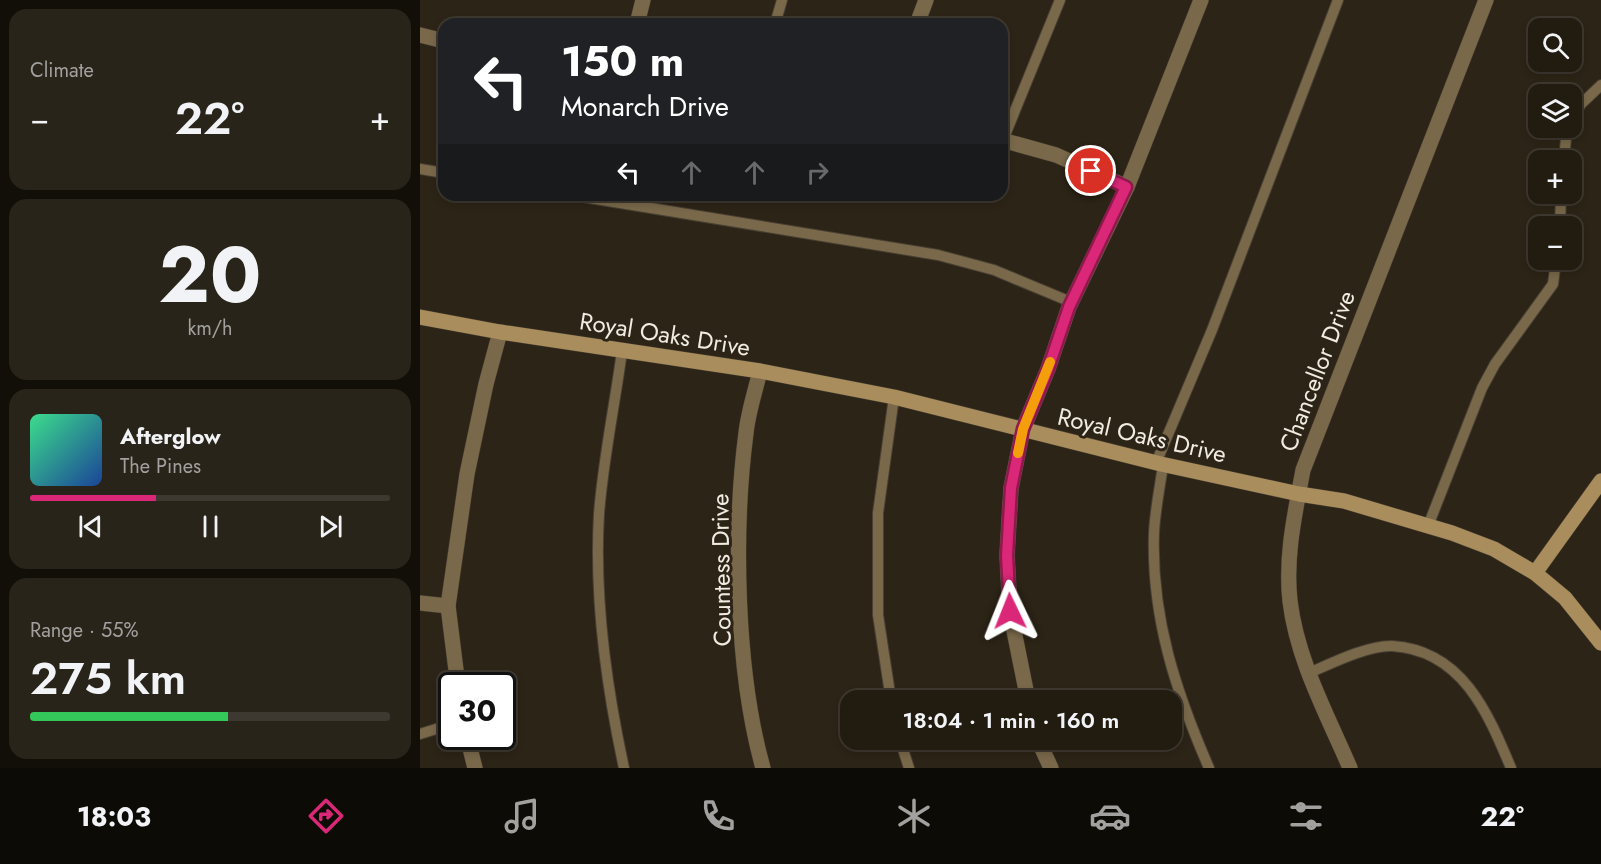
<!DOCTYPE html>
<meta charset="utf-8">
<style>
:root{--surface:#211b10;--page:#292419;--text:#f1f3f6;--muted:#a2a19f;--line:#3e3930;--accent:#db2777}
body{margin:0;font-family:Jost,sans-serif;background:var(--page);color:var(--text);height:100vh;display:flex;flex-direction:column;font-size:22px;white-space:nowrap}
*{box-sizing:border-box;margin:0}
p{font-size:20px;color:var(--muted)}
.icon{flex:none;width:33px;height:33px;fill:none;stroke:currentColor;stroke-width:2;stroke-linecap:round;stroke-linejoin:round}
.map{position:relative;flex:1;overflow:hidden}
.drawer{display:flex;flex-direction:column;gap:9px;padding:9px;background:#120f09;width:420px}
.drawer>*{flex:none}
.banner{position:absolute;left:18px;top:18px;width:570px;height:183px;border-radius:18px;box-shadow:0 3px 9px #0003,0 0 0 2px var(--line);background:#202124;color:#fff;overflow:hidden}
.controls{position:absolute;left:1108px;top:18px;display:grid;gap:12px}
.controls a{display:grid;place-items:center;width:54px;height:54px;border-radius:12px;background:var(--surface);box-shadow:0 3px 9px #0003,0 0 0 2px var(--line);font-size:30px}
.speed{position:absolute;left:18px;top:672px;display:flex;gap:12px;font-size:30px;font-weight:700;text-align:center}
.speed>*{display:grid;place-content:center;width:78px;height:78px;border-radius:50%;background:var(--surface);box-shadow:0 3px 9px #0003,0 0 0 2px var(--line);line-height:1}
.speed .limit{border:3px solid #111;border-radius:9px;background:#fff;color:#111}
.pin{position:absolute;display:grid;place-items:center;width:51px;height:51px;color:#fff;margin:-26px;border:3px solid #fff;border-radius:50%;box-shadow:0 2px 6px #0007}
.me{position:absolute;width:66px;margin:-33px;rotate:358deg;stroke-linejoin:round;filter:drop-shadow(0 0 4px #0008)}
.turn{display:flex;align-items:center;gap:21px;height:126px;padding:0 24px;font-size:27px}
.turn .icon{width:78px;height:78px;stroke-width:2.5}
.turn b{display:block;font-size:42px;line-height:51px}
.lanes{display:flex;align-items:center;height:57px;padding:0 24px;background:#0003;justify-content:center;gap:30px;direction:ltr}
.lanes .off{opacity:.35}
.big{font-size:45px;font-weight:600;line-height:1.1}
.drawer .widget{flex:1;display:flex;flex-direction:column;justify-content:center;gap:9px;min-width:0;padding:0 21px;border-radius:18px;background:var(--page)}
.drawer .dial{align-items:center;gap:0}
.dial b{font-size:78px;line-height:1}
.song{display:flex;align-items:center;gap:18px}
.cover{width:72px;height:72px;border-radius:9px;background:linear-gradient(135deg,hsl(150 70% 55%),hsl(220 70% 35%))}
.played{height:6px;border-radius:3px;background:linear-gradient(90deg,var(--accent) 35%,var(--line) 35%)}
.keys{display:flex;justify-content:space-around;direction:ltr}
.heat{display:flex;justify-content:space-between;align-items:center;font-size:33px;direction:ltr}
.charge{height:9px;border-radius:4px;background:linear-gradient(90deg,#34c759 55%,var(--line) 0)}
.trip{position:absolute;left:420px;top:690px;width:342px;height:60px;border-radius:18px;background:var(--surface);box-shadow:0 3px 9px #0003,0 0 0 2px var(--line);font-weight:600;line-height:60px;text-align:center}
.dock{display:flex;height:96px;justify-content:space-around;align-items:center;background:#0d0b06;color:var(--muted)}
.dock .icon{width:42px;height:42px}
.dock .on{color:var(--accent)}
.dock b{font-size:27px;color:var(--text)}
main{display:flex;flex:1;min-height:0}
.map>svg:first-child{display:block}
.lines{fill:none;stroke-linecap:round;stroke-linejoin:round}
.lane-casing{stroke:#484033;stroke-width:12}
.street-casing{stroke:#484033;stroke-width:16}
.secondary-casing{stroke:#484033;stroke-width:16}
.lane{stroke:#79684a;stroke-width:10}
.street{stroke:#79684a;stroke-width:15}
.secondary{stroke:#aa8d5d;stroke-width:15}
.route-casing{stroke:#8e194d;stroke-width:15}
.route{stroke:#db2777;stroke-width:10}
.slow{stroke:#f59e0b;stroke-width:10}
.labels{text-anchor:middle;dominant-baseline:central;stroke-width:6;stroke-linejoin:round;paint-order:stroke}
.street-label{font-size:24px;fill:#f1ebe2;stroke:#2c2416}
</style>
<main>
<section class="drawer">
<div class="widget"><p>Climate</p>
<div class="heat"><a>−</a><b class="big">22°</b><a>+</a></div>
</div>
<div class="widget dial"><b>20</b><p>km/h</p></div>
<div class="widget">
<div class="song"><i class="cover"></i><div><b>Afterglow</b><p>The Pines</p></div></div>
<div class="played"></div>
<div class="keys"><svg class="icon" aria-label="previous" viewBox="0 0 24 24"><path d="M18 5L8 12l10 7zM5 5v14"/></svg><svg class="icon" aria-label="pause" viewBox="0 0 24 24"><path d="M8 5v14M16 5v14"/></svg><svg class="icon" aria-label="next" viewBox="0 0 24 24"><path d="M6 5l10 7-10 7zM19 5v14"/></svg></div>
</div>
<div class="widget"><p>Range · 55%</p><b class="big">275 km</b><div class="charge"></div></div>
</section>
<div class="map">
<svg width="1181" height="768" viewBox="0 0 1181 768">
<rect width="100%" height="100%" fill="#2c2416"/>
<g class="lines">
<!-- lane casing -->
<g class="lane-casing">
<g id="lane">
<polyline points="355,24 362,0"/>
<polyline points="1152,118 1161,104 1181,85"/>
<polyline points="583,140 640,0"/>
<polyline points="1144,160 1147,128"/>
<polyline points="0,169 24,173"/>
<polyline points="151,195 518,255 574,270 651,302"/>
<polyline points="1140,226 1141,194"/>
<path d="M202,351C195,404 183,460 179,514C174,599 186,685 204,768"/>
<polyline points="736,463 792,330 918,0"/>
<path d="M743,465C740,487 735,510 734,533C731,617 756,692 789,768"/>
<polyline points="1008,526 1062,388 1075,364 1133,284 1136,260"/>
<path d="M889,673C910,664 948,645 972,646C1042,650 1068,713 1091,768"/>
<polyline points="471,700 458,615 458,513 474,397"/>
<polyline points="0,734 32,724"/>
<polyline points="480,740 489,768"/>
</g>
</g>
<!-- street casing -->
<g class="street-casing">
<g id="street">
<polyline points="217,24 223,0"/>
<polyline points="497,24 506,0"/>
<polyline points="0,35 24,41"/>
<polyline points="582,140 636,155 707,187"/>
<path d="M340,371C335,392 328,413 326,433C313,533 316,672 343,768"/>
<polyline points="0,603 28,606"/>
<polyline points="38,686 28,606 47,474 66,384 80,332"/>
<polyline points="608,700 590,611 587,555 591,488 603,429 628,369 649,307 707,187 781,0"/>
<polyline points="47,736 55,768"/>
<polyline points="618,740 631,768"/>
<path d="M930,768C907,714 877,660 870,601C865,557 875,513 883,470L1066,0"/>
</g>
</g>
<!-- secondary casing -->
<g class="secondary-casing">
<g id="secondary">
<polyline points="0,317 80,332 340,371 474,397 741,464 879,494 924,501 1032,533 1074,549 1115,573 1145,598 1181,643"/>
<polyline points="1115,573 1181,481"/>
</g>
</g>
<!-- lane -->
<use href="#lane" class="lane"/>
<!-- street -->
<use href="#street" class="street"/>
<!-- secondary -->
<use href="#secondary" class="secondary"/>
</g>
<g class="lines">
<!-- route casing -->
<g class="route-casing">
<polyline id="route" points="590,611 587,555 591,488 603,429 628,369 649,307 706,187 671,171"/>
</g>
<!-- route -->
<use href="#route" class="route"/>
<!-- slow -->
<polyline class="slow" points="598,453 603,429 630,362"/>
</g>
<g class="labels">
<!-- street labels -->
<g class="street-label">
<text transform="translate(245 334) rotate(9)">Royal Oaks Drive</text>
<text transform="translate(897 371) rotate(-69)">Chancellor Drive</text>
<text transform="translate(722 435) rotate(13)">Royal Oaks Drive</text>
<text transform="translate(301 570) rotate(-91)">Countess Drive</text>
</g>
</g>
</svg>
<div class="controls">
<a><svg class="icon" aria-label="search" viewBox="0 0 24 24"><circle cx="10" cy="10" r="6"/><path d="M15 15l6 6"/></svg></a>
<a><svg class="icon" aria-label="layers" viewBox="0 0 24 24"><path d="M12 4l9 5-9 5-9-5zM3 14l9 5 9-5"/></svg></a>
<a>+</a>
<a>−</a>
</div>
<div class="speed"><div class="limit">30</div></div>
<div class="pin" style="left:671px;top:171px;background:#d93025"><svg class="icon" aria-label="arrive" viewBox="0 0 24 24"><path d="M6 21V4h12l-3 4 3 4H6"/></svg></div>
<svg class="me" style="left:590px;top:611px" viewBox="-20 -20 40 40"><path d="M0-17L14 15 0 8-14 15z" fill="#db2777" stroke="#fff" stroke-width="4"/></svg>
<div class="trip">18:04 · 1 min · 160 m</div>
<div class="banner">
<div class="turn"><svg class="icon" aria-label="left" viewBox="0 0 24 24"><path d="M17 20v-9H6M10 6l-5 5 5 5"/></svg><div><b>150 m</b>Monarch Drive</div></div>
<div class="lanes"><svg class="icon" aria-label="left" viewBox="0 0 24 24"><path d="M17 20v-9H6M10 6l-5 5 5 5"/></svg><svg class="icon off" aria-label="ahead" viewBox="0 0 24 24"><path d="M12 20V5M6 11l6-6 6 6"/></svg><svg class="icon off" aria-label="ahead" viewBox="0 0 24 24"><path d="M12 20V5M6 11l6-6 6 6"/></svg><svg class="icon off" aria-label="right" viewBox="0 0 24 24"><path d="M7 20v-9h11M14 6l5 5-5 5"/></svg></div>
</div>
</div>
</main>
<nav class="dock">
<b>18:03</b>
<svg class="icon on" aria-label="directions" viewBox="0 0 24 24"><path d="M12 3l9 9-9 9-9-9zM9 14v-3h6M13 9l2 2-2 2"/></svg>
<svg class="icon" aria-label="music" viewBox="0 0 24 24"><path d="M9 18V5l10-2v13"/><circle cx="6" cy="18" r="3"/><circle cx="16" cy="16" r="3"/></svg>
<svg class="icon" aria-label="phone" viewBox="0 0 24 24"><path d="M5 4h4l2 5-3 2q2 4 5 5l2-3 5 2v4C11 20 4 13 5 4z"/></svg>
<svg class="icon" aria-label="climate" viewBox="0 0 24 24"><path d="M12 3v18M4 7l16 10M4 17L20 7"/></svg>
<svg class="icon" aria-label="car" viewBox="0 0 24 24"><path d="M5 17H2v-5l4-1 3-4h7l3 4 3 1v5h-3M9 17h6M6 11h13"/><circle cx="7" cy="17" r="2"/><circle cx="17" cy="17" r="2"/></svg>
<svg class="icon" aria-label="filters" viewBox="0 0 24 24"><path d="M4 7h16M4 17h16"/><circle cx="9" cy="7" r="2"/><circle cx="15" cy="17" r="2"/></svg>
<b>22°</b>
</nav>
